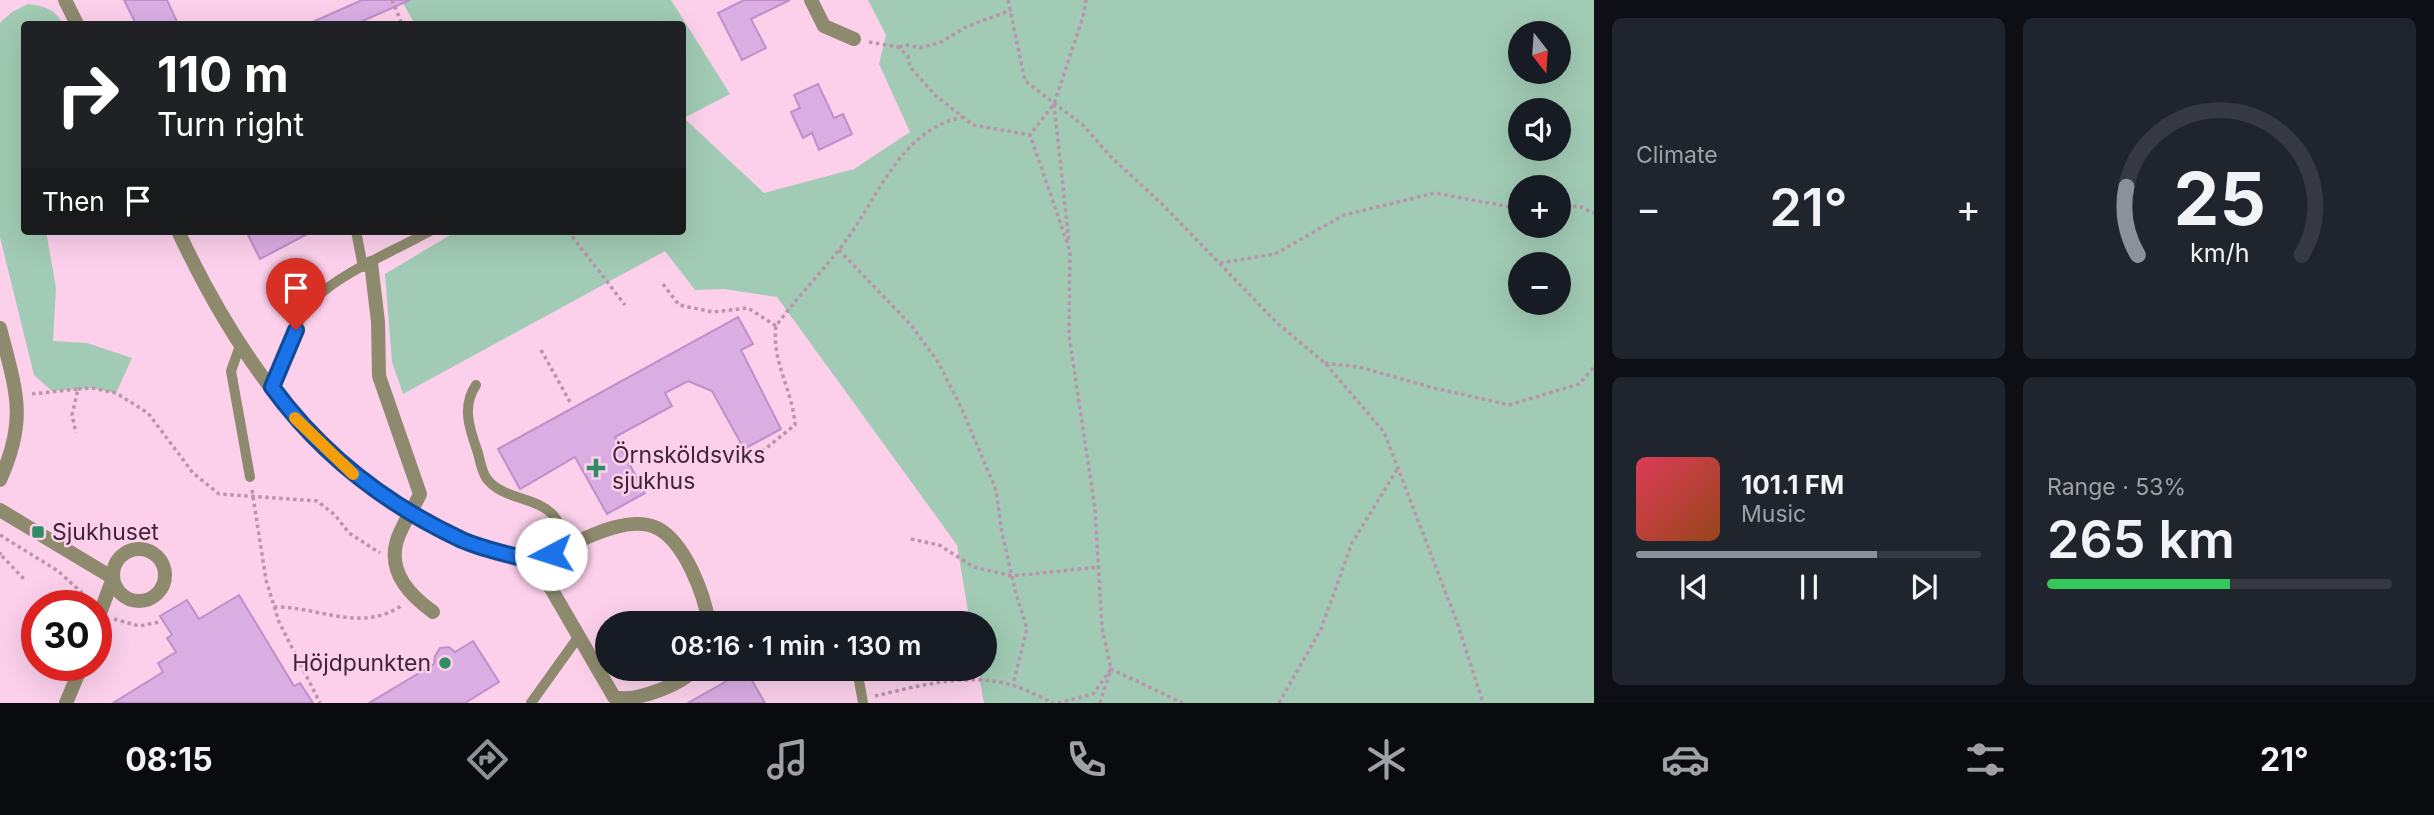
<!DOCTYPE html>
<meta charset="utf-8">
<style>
:root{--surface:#171b24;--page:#20242c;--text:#f1f3f6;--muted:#9ea1a6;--line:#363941;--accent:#8c9099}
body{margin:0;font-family:Inter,sans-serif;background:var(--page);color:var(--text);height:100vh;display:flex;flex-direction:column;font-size:26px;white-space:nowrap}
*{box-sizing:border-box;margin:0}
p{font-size:23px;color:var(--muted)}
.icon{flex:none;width:38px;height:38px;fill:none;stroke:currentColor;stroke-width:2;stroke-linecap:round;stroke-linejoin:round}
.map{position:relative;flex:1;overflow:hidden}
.sheet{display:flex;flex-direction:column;gap:18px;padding:18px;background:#0d0f14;width:840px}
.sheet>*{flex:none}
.hud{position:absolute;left:21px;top:21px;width:665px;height:214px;border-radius:7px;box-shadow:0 7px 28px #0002;background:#202124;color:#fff;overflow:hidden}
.needle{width:46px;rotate:163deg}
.buttons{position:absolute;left:1508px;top:21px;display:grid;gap:14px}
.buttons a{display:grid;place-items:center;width:63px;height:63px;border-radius:50%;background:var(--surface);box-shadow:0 7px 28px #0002;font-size:35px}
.speed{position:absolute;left:21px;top:590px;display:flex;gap:14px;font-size:35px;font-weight:700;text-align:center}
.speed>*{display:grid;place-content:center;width:91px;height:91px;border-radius:50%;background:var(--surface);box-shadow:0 7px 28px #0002;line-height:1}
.speed .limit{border:10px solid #d22;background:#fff;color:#111}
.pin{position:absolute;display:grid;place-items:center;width:60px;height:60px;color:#fff;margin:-72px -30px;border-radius:50% 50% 50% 0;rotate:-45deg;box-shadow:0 0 7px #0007}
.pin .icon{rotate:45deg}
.me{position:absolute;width:77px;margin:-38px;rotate:265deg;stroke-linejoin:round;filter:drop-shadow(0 0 5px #0008)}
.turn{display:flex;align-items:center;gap:24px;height:147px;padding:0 21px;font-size:32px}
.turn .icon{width:91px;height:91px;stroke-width:2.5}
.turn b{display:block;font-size:49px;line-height:60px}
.then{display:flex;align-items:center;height:66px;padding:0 21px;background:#0003;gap:14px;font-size:26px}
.big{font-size:52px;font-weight:600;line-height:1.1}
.sheet .tile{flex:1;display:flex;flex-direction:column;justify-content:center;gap:10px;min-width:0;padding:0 24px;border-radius:10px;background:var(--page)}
.sheet .dial{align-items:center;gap:0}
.dial svg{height:182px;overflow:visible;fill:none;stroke:var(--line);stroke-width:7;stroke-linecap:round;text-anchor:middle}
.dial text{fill:var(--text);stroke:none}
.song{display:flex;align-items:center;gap:21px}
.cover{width:84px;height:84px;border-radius:10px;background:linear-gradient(135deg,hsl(350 70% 55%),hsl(20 70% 35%))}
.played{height:7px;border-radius:4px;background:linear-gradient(90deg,var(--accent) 70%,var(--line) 70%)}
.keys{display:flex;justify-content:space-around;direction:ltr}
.heat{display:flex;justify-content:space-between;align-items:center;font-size:38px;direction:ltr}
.charge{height:10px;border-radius:5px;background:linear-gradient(90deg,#34c759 53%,var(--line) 0)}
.sheet .tiles{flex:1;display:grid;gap:18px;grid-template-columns:repeat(2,1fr)}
.trip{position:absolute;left:595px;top:611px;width:402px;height:70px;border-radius:35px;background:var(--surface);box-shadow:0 7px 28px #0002;font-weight:600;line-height:70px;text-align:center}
.tab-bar{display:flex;height:112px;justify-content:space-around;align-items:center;background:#090b0e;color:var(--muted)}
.tab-bar .icon{width:49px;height:49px}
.tab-bar .active{color:var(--accent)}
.tab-bar b{font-size:32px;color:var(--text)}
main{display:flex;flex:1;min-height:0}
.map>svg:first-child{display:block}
.green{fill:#a1cbb4;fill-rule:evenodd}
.building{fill:#daade3;stroke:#c18eca;stroke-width:2}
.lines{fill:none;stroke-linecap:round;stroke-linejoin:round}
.path{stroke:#bb94ac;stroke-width:3.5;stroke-dasharray:3.5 3.5;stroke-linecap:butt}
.lane{stroke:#8e8a6e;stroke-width:10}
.street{stroke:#8e8a6e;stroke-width:14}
.route-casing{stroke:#114b97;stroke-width:18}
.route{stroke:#1a73e8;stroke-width:12}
.slow{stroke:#f59e0b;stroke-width:12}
.poi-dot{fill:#2f8c64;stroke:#fcd0eb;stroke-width:2.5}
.labels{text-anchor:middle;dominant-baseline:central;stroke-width:5;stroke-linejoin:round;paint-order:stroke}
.poi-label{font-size:23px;fill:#412537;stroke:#fcd0eb;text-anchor:start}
</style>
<main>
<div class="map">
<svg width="1594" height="703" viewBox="0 0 1594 703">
<rect width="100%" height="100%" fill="#fcd0eb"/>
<!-- green -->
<g class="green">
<path d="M401,0H671L730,94L684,118L764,193L854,169L910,132L879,64L886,35L868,0H1594V703H984L978,669L985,668V623H970L957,545L777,297L724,289L695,290L665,251L403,394L392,362L385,274L457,231H682V24H415ZM1521,33H1559V72H1521ZM1521,110H1559V149H1521ZM1521,187H1559V226H1521ZM1521,264H1559V303H1521Z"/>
<path d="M28,4C44,6 55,9 63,24H24V231H46L56,288L53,341L87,343L132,358L116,393L92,388L52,391L34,375L0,237V23L12,12Z"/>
</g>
<!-- building -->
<g class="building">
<polygon points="124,0 167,0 178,24 136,24"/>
<polygon points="362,0 410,0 356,24 308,24"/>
<polygon points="744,0 790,0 751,19 766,48 742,60 718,13"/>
<polygon points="818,84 834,118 843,114 852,134 819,150 812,133 803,138 791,112 800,108 794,95"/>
<polygon points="246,231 313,231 260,259"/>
<polygon points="738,317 753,344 741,350 781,429 744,449 712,391 688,381 665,393 672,406 615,437 645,493 607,514 575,457 520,489 498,449"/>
<polygon points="239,595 294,686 300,683 313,703 113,703 163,672 158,663 176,652 167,638 172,635 160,616 187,600 199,619"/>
<polygon points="473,641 499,682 465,703 369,703 434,664 435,656 440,648 449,647 455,652"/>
<polygon points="746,670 765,703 688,703"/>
</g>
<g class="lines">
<!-- path -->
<g class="path">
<polyline points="392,0 402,24"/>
<polyline points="1008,0 1025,81 1084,126 1110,156 1162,204 1277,323 1325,363 1384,432 1457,622 1483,703"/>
<polyline points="869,42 898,47 908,56 910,67 935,95 973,125 1030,135"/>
<polyline points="899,47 907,45 920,48 941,42 966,27 1011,10"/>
<polyline points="1054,104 1069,242"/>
<polyline points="1559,208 1579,206 1594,213"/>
<polyline points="568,231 625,305"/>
<polyline points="839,250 911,325 938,362 961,407 996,490 1002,533 1016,594 1027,628 1013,685"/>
<polyline points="1220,263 1275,254 1344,215 1435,193 1521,209"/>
<polyline points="663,284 679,305 713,312 748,308 776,326"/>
<polyline points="541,350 570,402"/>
<polyline points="1325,363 1359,367 1430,387 1509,405 1579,384 1594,367"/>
<polyline points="78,389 92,388 116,393 148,413 193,473 219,494 317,501 335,515 349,533 380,553"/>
<polyline points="32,394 78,389 72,415 76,433"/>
<path d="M748,455L765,449L795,425C793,391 771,360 776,326C797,297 823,271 845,242C879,196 900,130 963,117"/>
<polyline points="252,490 266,580 279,622 320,703"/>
<polyline points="0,535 58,571 89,599"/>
<polyline points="911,539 939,545 974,567 1012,576 1099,567"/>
<polyline points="0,552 0,559"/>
<polyline points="2,556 24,579"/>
<path d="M274,607C317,606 360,633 401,606"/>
<polyline points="114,619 139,626 160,622"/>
<path d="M875,696C918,686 968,672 1012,685C1026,689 1040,697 1053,703"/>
<polyline points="1058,703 1093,694 1111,669 1102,628 1095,509 1069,335 1070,251 1030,135 1054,104 1083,17 1086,0"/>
<polyline points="1100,703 1111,669 1183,703"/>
<polyline points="1279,703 1321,629 1352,543 1398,468"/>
</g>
<!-- lane -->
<g class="lane">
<polyline points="356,231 363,267"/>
<polyline points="241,343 231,371 250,477"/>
<path d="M476,385C461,407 470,430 478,453C480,461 482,473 487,479C503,500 537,496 554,516C561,525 563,536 567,547"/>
<path d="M272,387C283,362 291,331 307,308C329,277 395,251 430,231"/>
<polyline points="854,668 858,675 863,703"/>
<polyline points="531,703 579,636"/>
</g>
<!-- street -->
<g class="street">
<polyline points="65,0 77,24"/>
<polyline points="811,0 824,26 854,39"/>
<path d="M178,231C221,323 283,422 366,484C388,500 414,513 438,527C462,539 506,559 533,560C540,560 550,554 557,551C584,539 629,514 657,528C685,542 704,594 709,623"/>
<path d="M371,263L378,322L379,376L420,494C414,508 399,529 396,544C389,574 411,596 433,612"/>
<path d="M0,328C16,391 28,418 0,480"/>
<polyline points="0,510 113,578 96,624"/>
<circle cx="139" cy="575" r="26"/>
<path d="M535,561L614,697C634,703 681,685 696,668"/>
<polyline points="66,703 82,665"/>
</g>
</g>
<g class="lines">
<!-- route casing -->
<g class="route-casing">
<path id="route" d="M296,330L272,387C321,454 387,505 462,540C485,550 511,555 534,561L551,554"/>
</g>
<!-- route -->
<use href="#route" class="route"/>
<!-- slow -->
<polyline class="slow" points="295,418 353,474"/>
</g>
<!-- markers -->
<g class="poi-dot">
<path d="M592.5 457.5h7v7h7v7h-7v7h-7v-7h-7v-7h7z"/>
<rect x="31" y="525" width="14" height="14" rx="3.5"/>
<circle cx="445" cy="663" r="7"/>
</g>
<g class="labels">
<!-- poi labels -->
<g class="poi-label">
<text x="612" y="455">Örnsköldsviks<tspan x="612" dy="26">sjukhus</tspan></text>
<text x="52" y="532">Sjukhuset</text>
<text x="431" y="663" text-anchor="end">Höjdpunkten</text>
</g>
</g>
</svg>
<div class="buttons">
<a><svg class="needle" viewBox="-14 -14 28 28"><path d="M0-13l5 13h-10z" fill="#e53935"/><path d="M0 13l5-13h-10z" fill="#9ea1a6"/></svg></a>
<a><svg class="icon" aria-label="sound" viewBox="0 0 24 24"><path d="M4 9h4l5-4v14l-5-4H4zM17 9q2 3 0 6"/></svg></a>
<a>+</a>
<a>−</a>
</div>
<div class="speed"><div class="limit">30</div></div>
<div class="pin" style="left:296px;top:330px;background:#d93025"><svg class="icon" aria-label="arrive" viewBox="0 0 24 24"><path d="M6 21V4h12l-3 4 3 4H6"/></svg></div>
<svg class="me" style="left:551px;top:554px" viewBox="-20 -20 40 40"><circle r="19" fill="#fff"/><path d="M0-13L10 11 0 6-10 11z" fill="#1a73e8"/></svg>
<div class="trip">08:16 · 1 min · 130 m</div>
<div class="hud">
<div class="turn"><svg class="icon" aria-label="right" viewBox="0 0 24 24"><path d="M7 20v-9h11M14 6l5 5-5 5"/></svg><div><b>110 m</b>Turn right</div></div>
<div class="then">Then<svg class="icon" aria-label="arrive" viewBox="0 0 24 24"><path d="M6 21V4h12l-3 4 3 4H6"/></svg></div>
</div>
</div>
<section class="sheet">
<div class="tiles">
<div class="tile"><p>Climate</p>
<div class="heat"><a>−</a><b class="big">21°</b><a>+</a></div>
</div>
<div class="tile dial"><svg viewBox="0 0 100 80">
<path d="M14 69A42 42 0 1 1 86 69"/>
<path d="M14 69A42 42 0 0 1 9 39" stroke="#8c9099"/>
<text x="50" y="56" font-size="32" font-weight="700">25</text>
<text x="50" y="72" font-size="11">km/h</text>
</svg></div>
<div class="tile">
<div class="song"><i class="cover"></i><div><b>101.1 FM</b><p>Music</p></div></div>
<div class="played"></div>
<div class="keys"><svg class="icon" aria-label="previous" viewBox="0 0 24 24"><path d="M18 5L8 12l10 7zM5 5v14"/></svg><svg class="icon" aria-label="pause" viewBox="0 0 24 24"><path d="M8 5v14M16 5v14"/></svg><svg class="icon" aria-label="next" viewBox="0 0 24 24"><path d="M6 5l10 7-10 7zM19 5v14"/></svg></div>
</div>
<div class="tile"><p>Range · 53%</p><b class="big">265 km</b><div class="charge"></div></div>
</div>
</section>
</main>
<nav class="tab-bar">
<b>08:15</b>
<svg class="icon active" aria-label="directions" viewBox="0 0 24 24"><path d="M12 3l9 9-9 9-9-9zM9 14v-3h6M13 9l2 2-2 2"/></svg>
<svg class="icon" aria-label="music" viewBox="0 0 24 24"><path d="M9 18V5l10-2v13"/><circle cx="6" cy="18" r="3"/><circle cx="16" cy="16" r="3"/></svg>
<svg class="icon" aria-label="phone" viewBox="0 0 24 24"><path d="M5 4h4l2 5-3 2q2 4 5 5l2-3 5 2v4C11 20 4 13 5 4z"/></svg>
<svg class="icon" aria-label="climate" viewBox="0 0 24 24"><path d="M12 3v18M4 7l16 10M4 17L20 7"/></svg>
<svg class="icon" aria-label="car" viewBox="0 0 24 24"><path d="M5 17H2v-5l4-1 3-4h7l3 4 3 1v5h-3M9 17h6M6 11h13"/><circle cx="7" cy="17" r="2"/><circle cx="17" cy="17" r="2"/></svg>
<svg class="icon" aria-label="filters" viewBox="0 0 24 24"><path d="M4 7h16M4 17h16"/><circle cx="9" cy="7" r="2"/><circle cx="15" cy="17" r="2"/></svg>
<b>21°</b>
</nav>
